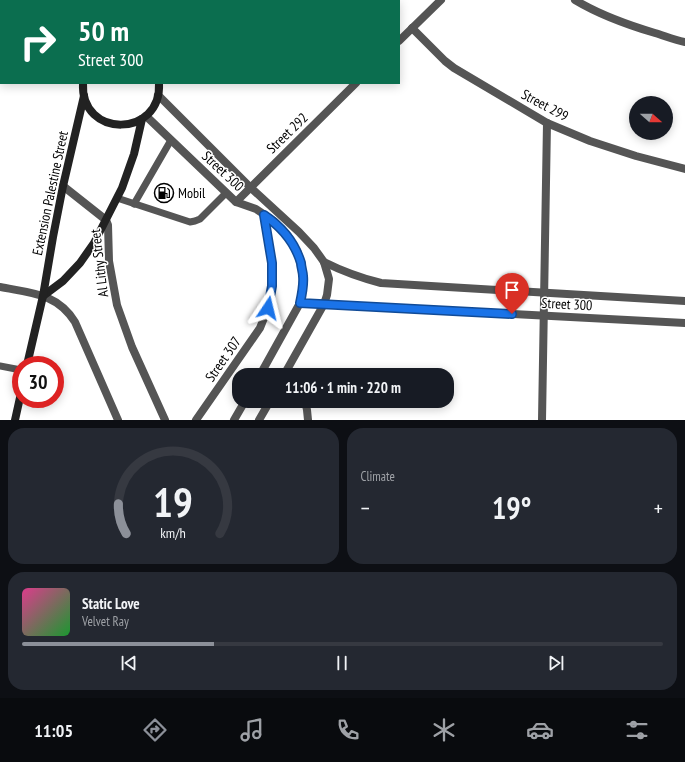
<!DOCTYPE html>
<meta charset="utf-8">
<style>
:root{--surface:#171b24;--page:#242831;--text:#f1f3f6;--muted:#9ea1a6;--line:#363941;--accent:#8c9099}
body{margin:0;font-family:"PT Sans Narrow",sans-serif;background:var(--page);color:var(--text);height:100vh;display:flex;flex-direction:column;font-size:15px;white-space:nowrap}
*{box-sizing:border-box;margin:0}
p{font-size:13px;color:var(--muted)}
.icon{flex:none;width:22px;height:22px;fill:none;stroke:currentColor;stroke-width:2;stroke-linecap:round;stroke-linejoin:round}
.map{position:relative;height:420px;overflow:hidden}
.panel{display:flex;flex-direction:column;gap:8px;padding:8px;background:#0d0f14;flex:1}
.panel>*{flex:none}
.hud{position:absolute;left:0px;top:0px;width:400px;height:84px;box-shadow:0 2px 10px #0003;background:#0b6e4f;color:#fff;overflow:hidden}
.needle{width:26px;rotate:111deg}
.tools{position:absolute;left:629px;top:96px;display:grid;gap:8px}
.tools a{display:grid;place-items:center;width:44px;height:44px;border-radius:50%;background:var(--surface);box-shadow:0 2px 10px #0003;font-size:20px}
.speed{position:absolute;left:12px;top:356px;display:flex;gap:8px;font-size:20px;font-weight:700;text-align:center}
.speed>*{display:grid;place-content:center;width:52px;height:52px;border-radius:50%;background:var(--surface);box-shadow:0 2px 10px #0003;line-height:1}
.speed .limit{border:6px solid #d22;background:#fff;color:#111}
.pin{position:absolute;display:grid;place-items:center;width:34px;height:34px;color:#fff;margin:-41px -17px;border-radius:50% 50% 50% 0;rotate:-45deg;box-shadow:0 0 4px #0007}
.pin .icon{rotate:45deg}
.me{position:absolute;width:44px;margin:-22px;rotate:10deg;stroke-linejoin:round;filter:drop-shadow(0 0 3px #0008)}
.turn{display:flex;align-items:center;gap:14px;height:84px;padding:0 12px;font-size:18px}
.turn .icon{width:52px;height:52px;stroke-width:2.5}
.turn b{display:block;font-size:28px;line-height:34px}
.big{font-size:30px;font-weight:600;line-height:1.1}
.panel .card{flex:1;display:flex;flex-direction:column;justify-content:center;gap:6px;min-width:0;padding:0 14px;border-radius:16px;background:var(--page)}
.panel .dial{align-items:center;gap:0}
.dial svg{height:104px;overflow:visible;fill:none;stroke:var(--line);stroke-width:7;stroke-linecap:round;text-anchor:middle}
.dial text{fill:var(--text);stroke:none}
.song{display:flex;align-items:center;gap:12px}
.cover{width:48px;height:48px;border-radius:6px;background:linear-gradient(135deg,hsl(330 70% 55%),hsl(130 70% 35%))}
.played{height:4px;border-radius:2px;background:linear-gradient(90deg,var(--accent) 30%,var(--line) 30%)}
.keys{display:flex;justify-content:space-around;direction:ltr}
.heat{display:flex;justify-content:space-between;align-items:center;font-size:22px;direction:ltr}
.panel .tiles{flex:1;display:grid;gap:8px;grid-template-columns:1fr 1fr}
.card:last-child{grid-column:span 2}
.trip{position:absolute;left:232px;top:368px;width:222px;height:40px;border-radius:16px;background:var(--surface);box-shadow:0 2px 10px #0003;font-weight:600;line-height:40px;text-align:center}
.menu{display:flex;height:64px;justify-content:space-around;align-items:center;background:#090b0e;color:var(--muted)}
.menu .icon{width:28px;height:28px}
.menu .current{color:var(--accent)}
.menu b{font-size:18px;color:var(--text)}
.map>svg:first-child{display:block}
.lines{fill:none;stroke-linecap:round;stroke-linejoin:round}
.lane{stroke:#555;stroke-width:7}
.street{stroke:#555;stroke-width:8}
.secondary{stroke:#222;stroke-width:8}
.route-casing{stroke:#114b97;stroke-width:10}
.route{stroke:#1a73e8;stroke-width:7}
.labels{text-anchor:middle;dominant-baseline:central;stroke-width:3;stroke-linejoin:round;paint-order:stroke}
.street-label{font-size:14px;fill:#000;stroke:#fff}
.poi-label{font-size:14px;fill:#000;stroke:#fff;text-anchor:start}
</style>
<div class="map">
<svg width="685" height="420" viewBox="0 0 685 420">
<rect width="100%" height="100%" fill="#fff"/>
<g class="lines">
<!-- lane -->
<g class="lane">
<polyline points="117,198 190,222 195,221 200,219 226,193"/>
<polyline points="134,204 171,140"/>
<polyline points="0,366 21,370"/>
</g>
<!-- street -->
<g class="street">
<path d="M575,0C600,15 628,25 655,33C665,36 675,40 685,42"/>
<polyline points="412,28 445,61 454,68 547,123 590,141 636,156 685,169"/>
<polyline points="399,41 441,0"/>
<polyline points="158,95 250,187 299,232 314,248 324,262 329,279 327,295 324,304 284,375"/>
<polyline points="146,116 236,202 256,209 274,221 288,236 298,253 303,274 303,289 300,303 260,375"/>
<polyline points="63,186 106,220 108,225 109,261 117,305 132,347 165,420"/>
<polyline points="236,202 356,83"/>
<path d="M324,262C342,271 361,278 381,283L685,301"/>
<path d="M0,287C31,293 57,293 75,322L118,420"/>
<polyline points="300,303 685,323"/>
<polyline points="305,401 307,410 308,420"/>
<polyline points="196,420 260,328 268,308 272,286 272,263 264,215"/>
<polyline points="234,420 245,401"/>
<polyline points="259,420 270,401"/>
<polyline points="542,420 547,123"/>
</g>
<!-- secondary -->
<g class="secondary">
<polyline points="4,0 5,1"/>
<polyline points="49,0 50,1"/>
<polyline points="178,1 179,0"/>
<polyline points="231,1 232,0"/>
<path d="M83,83C80,139 162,138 159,83"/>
<polyline points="43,296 63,281 80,263 94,243 122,188 134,154 142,119"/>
<polyline points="27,365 43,296 53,237 63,186 84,96"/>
<polyline points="15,420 21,393"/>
</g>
</g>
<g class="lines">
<!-- route casing -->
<g class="route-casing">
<path id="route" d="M268,308L272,286V263L264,215C282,227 295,243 301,263C301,267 303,272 303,276C304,285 302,294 300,303L512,314"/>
</g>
<!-- route -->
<use href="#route" class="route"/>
</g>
<!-- icons -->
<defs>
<g id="fuel-ring" transform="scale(1)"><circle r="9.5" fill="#fff" stroke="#000" stroke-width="1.5"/><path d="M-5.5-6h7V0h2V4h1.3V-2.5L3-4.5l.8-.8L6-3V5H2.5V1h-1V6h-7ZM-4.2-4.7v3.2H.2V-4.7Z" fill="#000"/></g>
</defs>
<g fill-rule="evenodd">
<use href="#fuel-ring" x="164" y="193"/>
</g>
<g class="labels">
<!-- street labels -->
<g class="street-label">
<text transform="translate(545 105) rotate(28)">Street 299</text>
<text transform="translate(287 133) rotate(-44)">Street 292</text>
<text transform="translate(223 171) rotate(43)">Street 300</text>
<text transform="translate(50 193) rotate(-78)">Extension Palestine Street</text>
<text transform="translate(99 263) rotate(-97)">Al Lithy Street</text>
<text transform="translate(567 304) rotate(3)">Street 300</text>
<text transform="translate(223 359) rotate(-55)">Street 307</text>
</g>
<!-- poi labels -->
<g class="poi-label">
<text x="178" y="193">Mobil</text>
</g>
</g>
</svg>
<div class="tools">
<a><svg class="needle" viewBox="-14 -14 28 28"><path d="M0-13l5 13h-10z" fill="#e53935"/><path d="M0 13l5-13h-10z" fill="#9ea1a6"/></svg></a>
</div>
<div class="speed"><div class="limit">30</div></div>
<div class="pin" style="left:512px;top:314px;background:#d93025"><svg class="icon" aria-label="arrive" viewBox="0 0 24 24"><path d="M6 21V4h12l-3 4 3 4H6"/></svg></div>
<svg class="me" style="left:268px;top:308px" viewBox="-20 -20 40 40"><path d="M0-17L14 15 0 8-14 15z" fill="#1a73e8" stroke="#fff" stroke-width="4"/></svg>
<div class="trip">11:06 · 1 min · 220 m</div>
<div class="hud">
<div class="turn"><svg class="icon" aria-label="right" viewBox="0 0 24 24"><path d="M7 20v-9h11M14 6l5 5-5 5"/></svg><div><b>50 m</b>Street 300</div></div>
</div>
</div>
<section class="panel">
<div class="tiles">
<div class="card dial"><svg viewBox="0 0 100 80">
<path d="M14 69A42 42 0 1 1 86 69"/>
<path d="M14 69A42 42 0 0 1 8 46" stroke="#8c9099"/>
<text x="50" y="56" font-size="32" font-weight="700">19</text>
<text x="50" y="72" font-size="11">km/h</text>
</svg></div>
<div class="card"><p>Climate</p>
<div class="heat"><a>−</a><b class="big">19°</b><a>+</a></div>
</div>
<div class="card">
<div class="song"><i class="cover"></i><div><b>Static Love</b><p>Velvet Ray</p></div></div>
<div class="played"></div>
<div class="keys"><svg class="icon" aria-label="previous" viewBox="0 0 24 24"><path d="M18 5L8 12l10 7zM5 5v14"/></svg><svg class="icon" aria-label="pause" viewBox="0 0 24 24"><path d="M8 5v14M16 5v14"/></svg><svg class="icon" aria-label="next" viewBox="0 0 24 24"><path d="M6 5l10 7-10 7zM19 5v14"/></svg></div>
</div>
</div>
</section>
<nav class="menu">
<b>11:05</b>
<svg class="icon current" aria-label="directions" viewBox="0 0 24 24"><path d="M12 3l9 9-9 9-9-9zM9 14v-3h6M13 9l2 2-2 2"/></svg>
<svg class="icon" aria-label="music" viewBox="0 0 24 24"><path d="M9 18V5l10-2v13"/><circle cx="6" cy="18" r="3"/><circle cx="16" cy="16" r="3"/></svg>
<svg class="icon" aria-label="phone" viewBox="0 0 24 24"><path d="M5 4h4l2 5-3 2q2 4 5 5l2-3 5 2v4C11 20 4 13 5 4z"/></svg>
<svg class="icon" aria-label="climate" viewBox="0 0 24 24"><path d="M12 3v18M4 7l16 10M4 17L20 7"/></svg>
<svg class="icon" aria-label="car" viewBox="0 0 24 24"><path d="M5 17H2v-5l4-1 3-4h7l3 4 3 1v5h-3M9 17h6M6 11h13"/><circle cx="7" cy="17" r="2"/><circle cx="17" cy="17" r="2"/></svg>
<svg class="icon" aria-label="filters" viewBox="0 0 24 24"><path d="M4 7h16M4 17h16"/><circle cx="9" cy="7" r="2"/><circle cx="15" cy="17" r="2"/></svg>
</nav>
